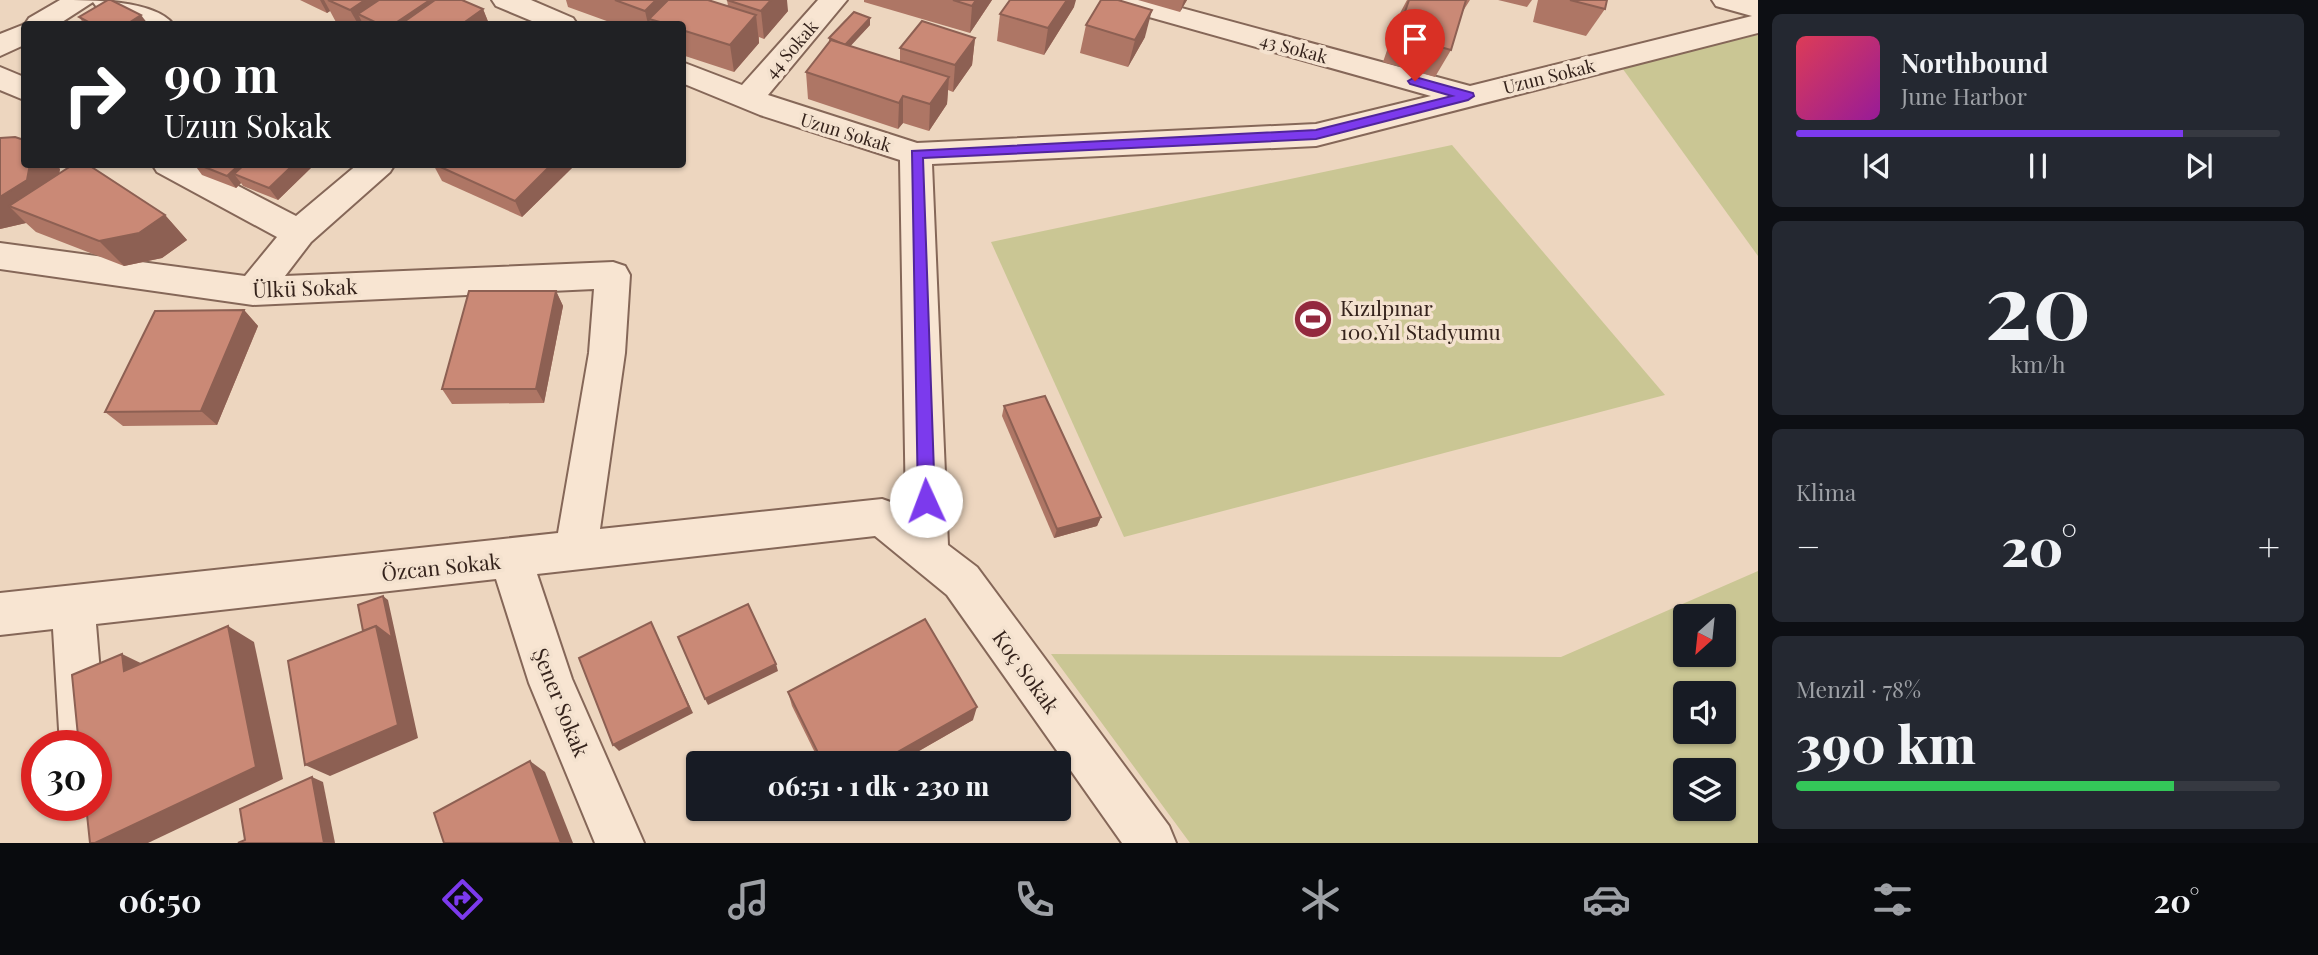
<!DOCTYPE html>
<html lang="tr">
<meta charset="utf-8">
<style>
:root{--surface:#171b24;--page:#242831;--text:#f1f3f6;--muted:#9ea1a6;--line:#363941;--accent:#7c3aed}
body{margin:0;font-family:"Playfair Display",serif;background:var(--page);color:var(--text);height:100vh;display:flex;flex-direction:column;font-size:26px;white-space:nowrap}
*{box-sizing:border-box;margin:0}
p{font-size:23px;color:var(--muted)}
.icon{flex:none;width:38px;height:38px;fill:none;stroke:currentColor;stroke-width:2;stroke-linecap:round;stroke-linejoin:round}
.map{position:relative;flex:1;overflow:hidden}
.side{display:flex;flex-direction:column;gap:14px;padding:14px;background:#0d0f14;width:560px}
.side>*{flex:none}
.banner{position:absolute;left:21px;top:21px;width:665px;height:147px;border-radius:7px;box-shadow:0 2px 5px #0004;background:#202124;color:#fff;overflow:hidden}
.needle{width:46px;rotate:207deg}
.buttons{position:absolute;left:1673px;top:604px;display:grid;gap:14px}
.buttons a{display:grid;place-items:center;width:63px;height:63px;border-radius:7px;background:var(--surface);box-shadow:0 2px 5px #0004;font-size:35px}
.speed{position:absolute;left:21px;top:730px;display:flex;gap:14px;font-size:35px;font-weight:700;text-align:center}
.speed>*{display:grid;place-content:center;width:91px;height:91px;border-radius:50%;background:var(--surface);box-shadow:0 2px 5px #0004;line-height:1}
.speed .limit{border:10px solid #d22;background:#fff;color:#111}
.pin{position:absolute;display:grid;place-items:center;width:60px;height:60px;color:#fff;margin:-72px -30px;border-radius:50% 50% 50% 0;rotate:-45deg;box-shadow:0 0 7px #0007}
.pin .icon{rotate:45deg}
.me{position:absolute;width:77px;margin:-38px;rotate:358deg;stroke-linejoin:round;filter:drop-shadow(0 0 5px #0008)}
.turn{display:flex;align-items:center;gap:24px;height:147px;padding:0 28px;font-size:32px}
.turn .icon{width:91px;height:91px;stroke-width:2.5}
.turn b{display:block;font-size:49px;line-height:60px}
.big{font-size:52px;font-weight:800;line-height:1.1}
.side .widget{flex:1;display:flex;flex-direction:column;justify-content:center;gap:10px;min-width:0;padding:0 24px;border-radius:10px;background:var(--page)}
.side .dial{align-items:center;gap:0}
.dial b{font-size:91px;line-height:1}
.song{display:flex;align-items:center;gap:21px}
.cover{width:84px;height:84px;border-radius:10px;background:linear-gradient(135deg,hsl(350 70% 55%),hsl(300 70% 35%))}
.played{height:7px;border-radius:4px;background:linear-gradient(90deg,var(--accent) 80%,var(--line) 80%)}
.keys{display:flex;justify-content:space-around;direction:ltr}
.heat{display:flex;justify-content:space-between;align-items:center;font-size:38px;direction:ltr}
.charge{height:10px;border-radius:5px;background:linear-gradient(90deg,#34c759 78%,var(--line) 0)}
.trip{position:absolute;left:686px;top:751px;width:385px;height:70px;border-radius:7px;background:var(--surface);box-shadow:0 2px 5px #0004;font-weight:800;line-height:70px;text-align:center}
.menu{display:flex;height:112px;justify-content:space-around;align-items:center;background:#090b0e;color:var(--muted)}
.menu .icon{width:49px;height:49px}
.menu .on{color:var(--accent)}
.menu b{font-size:32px;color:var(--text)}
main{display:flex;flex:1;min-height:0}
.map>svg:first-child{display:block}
.green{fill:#cac694;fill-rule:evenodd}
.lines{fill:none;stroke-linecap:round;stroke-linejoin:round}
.minor-casing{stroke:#856758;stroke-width:4}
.minor{fill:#f8e5d2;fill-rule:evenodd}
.wall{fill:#ae7665}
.shaded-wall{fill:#8d6053}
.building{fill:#ca8976;stroke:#8d6053;stroke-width:2}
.route{fill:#7c3aed;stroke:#51269a;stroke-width:2}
.labels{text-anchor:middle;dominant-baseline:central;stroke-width:7;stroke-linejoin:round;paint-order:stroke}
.far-street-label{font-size:18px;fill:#35231c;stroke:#f4e2cf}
.street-label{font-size:21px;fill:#35231c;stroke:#f4e2cf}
.poi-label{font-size:21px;fill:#35231c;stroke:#f4e2cf;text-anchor:start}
</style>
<main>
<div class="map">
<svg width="1758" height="843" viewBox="0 0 1758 843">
<rect width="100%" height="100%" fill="#edd6bf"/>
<!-- green -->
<g class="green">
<polygon points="1758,35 1758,256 1620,65"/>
<polygon points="1452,145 1665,395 1124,537 991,242"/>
<path d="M1758,571V843H1190L1051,654L1561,657ZM1685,616H1724V654H1685ZM1685,693H1724V732H1685ZM1685,770H1724V808H1685Z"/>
</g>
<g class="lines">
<!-- minor casing -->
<g class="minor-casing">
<g id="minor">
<path d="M60,0C91,0 154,0 173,24H136L96,6L93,2L59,24H24V45L0,56V34L25,24L29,18Z"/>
<polygon points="492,0 531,0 573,18 577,24 539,24 496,6"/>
<polygon points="818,0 847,0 768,95 917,143 1316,124 1431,96 1110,6 1106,0 1152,0 1470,86 1752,16 1716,6 1712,0 1758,0 1758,33 1316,146 932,164 948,545 977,567 1169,826 1176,843 1122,843 947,595 875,536 537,574 572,679 644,843 595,843 529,683 496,579 96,624 106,746 99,762 96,764 96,746 60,746 53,629 0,635 0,593 558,533 589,353 594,289 253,305 0,269 0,243 245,276 277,237 157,172 152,164 196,164 296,216 358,164 395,164 390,172 311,242 285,276 613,262 625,266 630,275 625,353 600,529 882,499 896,504 906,512 900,160 760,115 682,83 682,62 742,85"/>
<polygon points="0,67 24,77 24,100 0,90"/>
</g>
</g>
<!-- minor -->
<use href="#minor" class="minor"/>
</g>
<!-- wall -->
<g class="wall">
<polygon points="300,0 462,0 483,9 489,24 337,24 330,11 327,13"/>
<polygon points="566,0 708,0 728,6 727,0 788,11 764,39 759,37 759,43 734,72 682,55 682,24 615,24 568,7"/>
<polygon points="864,0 992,0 970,33 864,2"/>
<polygon points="1138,0 1187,0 1180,12"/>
<polygon points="1407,0 1470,0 1463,11 1451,50 1435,77 1383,62 1399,15"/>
<polygon points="1498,0 1532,0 1527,7"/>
<polygon points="1538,0 1607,0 1605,9 1586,36 1533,22"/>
<polygon points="1074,7 1044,55 997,41 1000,14"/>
<polygon points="79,17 148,24 84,24"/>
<polygon points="870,18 870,25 850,46 900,62 900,48 975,38 972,65 953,92 948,90 947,104 929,131 903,123 898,129 808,99 806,72 829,43 829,38"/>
<polygon points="1086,25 1145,37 1128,67 1080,53"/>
<polygon points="0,138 24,164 55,164 60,169 59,174 165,215 187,240 162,258 124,266 36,232 26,223 0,229"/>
<polygon points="194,164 315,164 278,200 243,186 241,183 236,188 202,175"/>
<polygon points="433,164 576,164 522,217 442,181"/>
<polygon points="556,291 563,306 544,403 452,404 442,389"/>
<polygon points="244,310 258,326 217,425 123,426 105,412"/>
<polygon points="1004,406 1101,517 1097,526 1054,538 1002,416"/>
<polygon points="788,692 973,720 898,763 820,763 792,706"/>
</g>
<!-- shaded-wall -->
<g class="shaded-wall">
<polygon points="320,0 324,0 330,11 327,13"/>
<polygon points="365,0 408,0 358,14 363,24 358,24 350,10"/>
<polygon points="430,0 456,0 446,24 394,24"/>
<polygon points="656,0 676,0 649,19 651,24 648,24 645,11"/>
<polygon points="771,0 787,0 788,11 764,39 761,11"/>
<polygon points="976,0 992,0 970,33 972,6"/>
<polygon points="1067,0 1076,0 1074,7 1044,55 1048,28"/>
<polygon points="1184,0 1187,0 1180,12"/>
<polygon points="483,9 489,24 462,24"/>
<polygon points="1152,10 1145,37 1128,67 1135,40"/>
<polygon points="141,15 148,24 127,24"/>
<polygon points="756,15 759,43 734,72 730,45"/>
<polygon points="870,18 870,25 846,51 845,45"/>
<polygon points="975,38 972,65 953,92 955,65"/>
<polygon points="949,77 947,104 929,131 930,104"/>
<polygon points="903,96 903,123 898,129 899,103"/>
<polygon points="30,164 55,164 60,169 53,206 9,206 26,223 0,229 0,197"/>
<polygon points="240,164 262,164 234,174 241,183 236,188 227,176"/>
<polygon points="294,164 315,164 278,200 269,188"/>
<polygon points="552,164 576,164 522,217 515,201"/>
<polygon points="165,215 187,240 162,258 124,266 99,241"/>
<polygon points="556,291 563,306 544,403 536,389"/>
<polygon points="244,310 258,326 217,425 201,411"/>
<polygon points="1101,517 1097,526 1054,538 1057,529"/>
<polygon points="383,596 388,600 418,738 330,776 305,765 376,626"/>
<polygon points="651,622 693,713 619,751 613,745"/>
<polygon points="228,626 254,642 283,779 148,843 95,843"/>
<polygon points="122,654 153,669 124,671"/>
<polygon points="776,664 778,671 708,705 705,699"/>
<polygon points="977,707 973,720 898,763 878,763"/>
<polygon points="530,761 545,772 573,843 561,843"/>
<polygon points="312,777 323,782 335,843 324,843"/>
</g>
<!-- building -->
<g class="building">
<polygon points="108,0 111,0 141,15 127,24 92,24 79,17"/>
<polygon points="328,0 365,0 350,10"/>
<polygon points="379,0 430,0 394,24 379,24 358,14"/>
<polygon points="435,0 462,0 483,9 462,24 401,24"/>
<polygon points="615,0 656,0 645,11"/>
<polygon points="668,0 708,0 756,15 730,45 682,30 682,24 667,24 649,19"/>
<polygon points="727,0 771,0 761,11"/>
<polygon points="953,0 976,0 972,6"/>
<polygon points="1010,0 1067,0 1048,28 1000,14"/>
<polygon points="1101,0 1118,0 1152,10 1135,40 1086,25"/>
<polygon points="1409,0 1466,0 1451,50 1397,35"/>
<polygon points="1570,0 1607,0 1605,9"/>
<polygon points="854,12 870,18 845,45 829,38"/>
<polygon points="922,21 975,38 955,65 900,48"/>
<polygon points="831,40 949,77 930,104 903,96 899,103 806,72"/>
<polygon points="15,137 24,140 24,164 30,164 27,180 0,197 0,138"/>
<polygon points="74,164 87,164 165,215 139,233 99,241 9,206"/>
<polygon points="197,164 240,164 227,176"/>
<polygon points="245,164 294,164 269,188 234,174"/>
<polygon points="434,164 552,164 515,201"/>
<polygon points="469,291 556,291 536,389 442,389"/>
<polygon points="244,310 201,411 105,412 155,311"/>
<polygon points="1045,396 1101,517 1057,529 1004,406"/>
<polygon points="383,596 392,638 376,626 363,631 358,605"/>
<polygon points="748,604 776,664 705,699 678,637"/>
<polygon points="925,619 977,707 878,763 823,763 788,692"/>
<polygon points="651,622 689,707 613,745 579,658"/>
<polygon points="228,626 256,767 95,843 90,843 86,805 96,805 96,746 79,746 72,675 122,654 124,671"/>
<polygon points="376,626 398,725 305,765 288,661"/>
<polygon points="530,761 561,843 444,843 434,813"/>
<polygon points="312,777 324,843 238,843 245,840 240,809"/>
</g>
<!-- route -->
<polygon class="route" points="1415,77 1473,93 1474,96 1468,100 1316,139 923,158 935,501 932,506 926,508 921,506 918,501 912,151 1316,130 1452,96 1410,84 1408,81"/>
<!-- icons -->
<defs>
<g id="stadium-disc" transform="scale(2.0125)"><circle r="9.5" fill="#93293e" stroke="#f4e2cf"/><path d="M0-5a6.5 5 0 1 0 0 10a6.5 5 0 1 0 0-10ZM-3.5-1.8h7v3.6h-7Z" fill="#fff"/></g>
</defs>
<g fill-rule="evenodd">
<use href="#stadium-disc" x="1313" y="319"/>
</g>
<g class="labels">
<!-- far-street labels -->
<g class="far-street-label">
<text transform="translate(1294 48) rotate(15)">43 Sokak</text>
<text transform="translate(791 49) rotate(-49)">44 Sokak</text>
<text transform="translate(1549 76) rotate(-14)">Uzun Sokak</text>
<text transform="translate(846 132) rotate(17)">Uzun Sokak</text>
</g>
<!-- street labels -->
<g class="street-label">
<text transform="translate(305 287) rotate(-2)">Ülkü Sokak</text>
<text transform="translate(441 566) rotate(-6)">Özcan Sokak</text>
<text transform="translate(1027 671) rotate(54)">Koç Sokak</text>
<text transform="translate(562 702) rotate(68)">Şener Sokak</text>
</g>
<!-- poi labels -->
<g class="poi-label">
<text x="1340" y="307">Kızılpınar<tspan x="1340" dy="24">100.Yıl Stadyumu</tspan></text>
</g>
</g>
</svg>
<div class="buttons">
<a><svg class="needle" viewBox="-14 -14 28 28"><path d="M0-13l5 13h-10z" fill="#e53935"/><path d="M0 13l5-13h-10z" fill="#9ea1a6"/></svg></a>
<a><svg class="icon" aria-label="sound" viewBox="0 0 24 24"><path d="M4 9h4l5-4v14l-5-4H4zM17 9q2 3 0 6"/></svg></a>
<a><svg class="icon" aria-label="layers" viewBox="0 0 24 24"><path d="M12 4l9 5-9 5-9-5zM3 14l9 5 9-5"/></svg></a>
</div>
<div class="speed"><div class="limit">30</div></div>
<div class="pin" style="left:1415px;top:81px;background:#d93025"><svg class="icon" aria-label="arrive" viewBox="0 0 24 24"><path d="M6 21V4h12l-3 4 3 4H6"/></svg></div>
<svg class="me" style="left:926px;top:501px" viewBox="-20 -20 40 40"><circle r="19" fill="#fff"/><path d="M0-13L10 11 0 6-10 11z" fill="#7c3aed"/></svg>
<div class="trip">06:51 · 1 dk · 230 m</div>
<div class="banner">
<div class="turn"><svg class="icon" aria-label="right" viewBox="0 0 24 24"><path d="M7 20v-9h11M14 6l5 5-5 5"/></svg><div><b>90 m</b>Uzun Sokak</div></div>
</div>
</div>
<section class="side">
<div class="widget">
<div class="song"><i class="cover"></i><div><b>Northbound</b><p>June Harbor</p></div></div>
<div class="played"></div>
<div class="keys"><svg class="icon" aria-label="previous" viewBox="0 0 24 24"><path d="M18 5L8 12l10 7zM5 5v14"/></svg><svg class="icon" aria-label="pause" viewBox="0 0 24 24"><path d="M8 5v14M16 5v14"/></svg><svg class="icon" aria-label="next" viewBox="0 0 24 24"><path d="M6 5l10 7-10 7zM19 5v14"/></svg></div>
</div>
<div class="widget dial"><b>20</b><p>km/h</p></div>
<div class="widget"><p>Klima</p>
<div class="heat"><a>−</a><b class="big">20°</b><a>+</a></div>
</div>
<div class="widget"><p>Menzil · 78%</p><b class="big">390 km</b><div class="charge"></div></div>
</section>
</main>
<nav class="menu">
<b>06:50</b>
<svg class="icon on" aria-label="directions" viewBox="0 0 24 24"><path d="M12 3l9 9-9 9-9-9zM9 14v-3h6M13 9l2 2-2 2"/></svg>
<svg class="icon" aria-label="music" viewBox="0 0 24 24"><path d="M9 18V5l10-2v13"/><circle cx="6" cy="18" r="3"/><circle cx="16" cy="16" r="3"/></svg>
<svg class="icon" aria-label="phone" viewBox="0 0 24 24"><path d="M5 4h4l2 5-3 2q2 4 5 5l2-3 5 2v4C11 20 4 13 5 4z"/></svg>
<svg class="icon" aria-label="climate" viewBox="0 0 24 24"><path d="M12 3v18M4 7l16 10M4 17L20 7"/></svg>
<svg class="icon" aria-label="car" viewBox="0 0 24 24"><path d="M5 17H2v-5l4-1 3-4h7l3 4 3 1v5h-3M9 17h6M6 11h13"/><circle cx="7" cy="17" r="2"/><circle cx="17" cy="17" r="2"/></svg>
<svg class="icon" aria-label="filters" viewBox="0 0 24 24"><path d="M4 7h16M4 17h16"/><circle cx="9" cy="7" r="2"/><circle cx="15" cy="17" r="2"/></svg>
<b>20°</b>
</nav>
